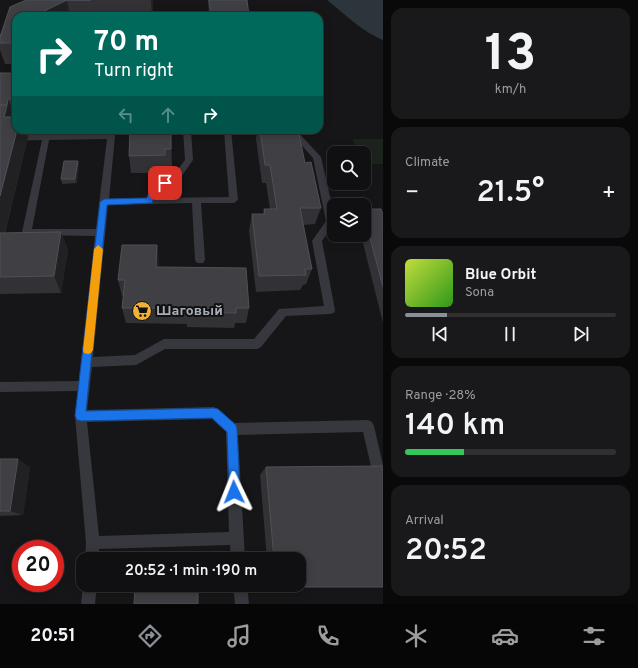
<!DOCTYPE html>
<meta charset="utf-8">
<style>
:root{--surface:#101012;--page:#19191b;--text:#f1f3f6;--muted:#9c9d9f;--line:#303032;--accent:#8c9099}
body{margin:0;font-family:Overpass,sans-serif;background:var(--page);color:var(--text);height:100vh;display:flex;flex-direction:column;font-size:15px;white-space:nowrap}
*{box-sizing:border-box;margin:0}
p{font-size:13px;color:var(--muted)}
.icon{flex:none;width:22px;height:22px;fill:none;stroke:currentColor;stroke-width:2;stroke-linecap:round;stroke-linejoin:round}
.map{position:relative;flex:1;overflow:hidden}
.side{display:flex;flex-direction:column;gap:8px;padding:8px;background:#09090a;width:255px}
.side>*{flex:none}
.banner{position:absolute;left:12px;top:12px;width:311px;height:122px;border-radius:12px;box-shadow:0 2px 10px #0003,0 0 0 1px var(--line);background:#00695c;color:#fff;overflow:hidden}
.buttons{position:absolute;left:327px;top:146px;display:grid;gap:8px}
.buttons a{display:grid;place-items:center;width:44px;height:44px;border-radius:8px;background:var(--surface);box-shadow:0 2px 10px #0003,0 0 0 1px var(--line);font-size:20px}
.speed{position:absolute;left:12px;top:540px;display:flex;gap:8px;font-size:20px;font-weight:700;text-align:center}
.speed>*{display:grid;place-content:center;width:52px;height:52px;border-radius:50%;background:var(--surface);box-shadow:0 2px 10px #0003,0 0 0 1px var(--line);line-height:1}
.speed .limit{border:6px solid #d22;background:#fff;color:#111}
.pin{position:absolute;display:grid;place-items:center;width:34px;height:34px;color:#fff;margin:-17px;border-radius:8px;box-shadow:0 2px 6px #0006}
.me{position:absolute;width:44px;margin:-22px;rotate:358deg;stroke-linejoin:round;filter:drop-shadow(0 0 3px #0008)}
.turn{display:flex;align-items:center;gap:14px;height:84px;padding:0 16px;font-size:18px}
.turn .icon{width:52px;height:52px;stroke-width:2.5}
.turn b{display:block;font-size:28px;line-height:34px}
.lanes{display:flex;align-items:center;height:38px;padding:0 16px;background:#0003;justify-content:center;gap:20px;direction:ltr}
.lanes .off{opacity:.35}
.big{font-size:30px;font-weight:600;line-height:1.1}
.side .tile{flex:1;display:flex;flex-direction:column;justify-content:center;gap:6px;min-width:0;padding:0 14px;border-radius:12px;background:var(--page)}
.side .dial{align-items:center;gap:0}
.dial b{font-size:52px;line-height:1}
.song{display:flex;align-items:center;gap:12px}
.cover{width:48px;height:48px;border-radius:6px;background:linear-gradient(135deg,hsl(70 70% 55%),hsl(110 70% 35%))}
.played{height:4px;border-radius:2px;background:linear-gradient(90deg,var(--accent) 20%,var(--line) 20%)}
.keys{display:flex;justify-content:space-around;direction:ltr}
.heat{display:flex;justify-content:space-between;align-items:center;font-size:22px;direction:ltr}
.charge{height:6px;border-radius:3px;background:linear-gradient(90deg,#34c759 28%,var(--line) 0)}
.trip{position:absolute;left:76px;top:552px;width:230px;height:40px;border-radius:12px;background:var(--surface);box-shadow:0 2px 10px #0003,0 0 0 1px var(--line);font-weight:600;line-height:40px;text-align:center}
.tabs{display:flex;height:64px;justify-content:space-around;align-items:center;background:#060607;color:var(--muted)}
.tabs .icon{width:28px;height:28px}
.tabs .on{color:var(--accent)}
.tabs b{font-size:18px;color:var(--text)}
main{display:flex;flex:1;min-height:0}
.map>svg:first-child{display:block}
.green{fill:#1c231d}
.water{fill:#2c353c}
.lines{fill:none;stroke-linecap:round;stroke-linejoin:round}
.lane{fill:#37383d;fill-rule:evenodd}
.wall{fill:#323236}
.shaded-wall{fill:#212124}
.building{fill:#3f3f44;stroke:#4f5156}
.route{fill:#1a73e8;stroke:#114b97}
.slow{fill:#f59e0b}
.labels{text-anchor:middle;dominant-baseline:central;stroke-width:4;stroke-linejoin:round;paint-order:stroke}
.poi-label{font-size:14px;font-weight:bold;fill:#a8adb8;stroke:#111113;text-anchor:start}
</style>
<main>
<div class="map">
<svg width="383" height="604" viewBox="0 0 383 604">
<rect width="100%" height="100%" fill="#161618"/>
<!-- green -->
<polygon class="green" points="353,139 383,139 383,164 364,164 364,153 357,153"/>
<!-- water -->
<path class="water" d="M327,0H383V40C362,32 345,14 327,0Z"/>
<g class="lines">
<!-- lane -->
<g class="lane">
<path d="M183,130H191L193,160L181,177L157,193L155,198L229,197L224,131L231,130L238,200L234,203H201L205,260L203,263H197L195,260L192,203L108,205L93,357L135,355L164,339H254L279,309L324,306L312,241L326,221L313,158L288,130H296L321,157L334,214V224L322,241L335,310L334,313L330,314L286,316L261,347L257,349H165L136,365L92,367L87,410L214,407L234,423L368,420L372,422L374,426L383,465V498L379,496L377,492L363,432L238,435L245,559H231L230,545L99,549V559H85L86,543L75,416L78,391L0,392V382L79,381L95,236L24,235L22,232L42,140L0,141V135L114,134L115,136L109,199L147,198L150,189L175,173L185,160ZM107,139L96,229H32L49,140ZM212,419L226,432L229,532L99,536L87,422Z"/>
<polygon points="83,585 97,585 95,604 81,604"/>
<polygon points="233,585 247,585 249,604 235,604"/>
</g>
</g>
<!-- wall -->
<g class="wall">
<polygon points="26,0 153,0 153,16 16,16 16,64 5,64 0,50 0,37"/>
<polygon points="208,0 247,0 249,16 209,16"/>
<polygon points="0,73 16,73 16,130 26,130 28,137 5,233 61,232 68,250 61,293 0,294"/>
<polygon points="257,130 260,130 305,163 321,208 315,224 303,225 312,269 306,284 303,285 300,290 256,292 249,231 252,214 263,214 264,209 270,209 266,183 262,183 256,139"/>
<polygon points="172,145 172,167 166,167 166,173 131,173 129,156"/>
<polygon points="78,161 79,166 77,183 62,184 61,179"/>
<polygon points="364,209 383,214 383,323 361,235 364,235"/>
<polygon points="157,245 159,263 159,267 249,308 246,323 235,323 234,328 187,327 187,324 126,323 122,308 124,296 122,296 118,280"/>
<polygon points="0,459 30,467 23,515 0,516"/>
<polygon points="382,466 383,472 383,587 270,587 269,585 299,585 299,559 267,559 260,475 266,467"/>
</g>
<!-- shaded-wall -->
<g class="shaded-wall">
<polygon points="67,0 70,16 37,16 38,14"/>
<polygon points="151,0 153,0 153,16 152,16"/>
<polygon points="8,99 16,119 4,117"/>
<polygon points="17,130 26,130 28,137 0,251 0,196"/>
<polygon points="171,130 172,145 172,167 171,149"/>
<polygon points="78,161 79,166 77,183 75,179"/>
<polygon points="61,232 68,250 61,293 54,276"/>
<polygon points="157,245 159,263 158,284 156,267"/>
<polygon points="18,459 30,467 23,515 10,511"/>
</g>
<!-- building -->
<g class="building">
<polygon points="26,0 91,0 67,0 38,14 37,16 16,16 16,43 0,43 0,37 10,7"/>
<polygon points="209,0 247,0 249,16 211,16"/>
<polygon points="0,73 16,73 16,99 8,99 7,105 0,105"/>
<polygon points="0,105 7,105 4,117 16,117 16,130 17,130 0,196"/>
<polygon points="130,130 171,130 171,149 165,149 165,155 129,156"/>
<polygon points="260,130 298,130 305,163 311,162 321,208 300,208 312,269 305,269 306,275 259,276 252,214 265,214 264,209 277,209 270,165 265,165"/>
<polygon points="64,161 78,161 75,179 61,179"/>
<polygon points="364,209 381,209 383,214 383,287 364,215"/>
<polygon points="61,232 54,276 0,277 0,233"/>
<polygon points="122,245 157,245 156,267 246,268 249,308 236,308 236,313 187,312 187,308 122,308 125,280 118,280"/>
<polygon points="0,459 18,459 10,511 0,511"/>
<polygon points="382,466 383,472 383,587 276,587 276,585 299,585 299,559 274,559 266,467"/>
<polygon points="135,585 198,585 198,604 134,604"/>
</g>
<!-- route -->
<polygon class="route" points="165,180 169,183 156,192 152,203 107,205 86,411 214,408 218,409 236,425 237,429 240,492 238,496 234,497 230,496 229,492 227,432 212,418 81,421 77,420 75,416 100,202 104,199 147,198 150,189"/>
<!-- slow -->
<polygon class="slow" points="98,245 103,249 93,350 91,353 88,354 84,353 83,350 94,249"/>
<!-- icons -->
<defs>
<g id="supermarket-disc" transform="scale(1)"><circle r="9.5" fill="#f2b134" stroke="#111113"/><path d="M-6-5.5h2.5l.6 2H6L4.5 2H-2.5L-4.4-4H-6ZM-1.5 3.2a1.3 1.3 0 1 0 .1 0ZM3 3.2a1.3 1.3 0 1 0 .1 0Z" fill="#111"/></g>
</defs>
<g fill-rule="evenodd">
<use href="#supermarket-disc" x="142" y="311"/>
</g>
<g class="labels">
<!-- poi labels -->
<g class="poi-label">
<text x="156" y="311">Шаговый</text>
</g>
</g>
</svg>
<div class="buttons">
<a><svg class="icon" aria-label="search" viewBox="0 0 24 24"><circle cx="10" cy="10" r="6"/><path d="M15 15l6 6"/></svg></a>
<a><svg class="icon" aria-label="layers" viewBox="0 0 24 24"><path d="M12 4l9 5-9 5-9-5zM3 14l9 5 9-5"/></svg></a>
</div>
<div class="speed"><div class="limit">20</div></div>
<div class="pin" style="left:165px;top:183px;background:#d93025"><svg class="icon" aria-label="arrive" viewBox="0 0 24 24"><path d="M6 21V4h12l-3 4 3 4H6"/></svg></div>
<svg class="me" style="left:234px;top:492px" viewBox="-20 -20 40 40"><path d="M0-17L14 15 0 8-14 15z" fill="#1a73e8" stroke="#fff" stroke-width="4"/></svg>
<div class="trip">20:52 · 1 min · 190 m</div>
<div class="banner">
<div class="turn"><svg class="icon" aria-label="right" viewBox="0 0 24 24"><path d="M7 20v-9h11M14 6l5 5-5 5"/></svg><div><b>70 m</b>Turn right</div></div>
<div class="lanes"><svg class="icon off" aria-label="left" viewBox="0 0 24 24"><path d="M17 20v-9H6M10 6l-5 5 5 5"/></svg><svg class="icon off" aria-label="ahead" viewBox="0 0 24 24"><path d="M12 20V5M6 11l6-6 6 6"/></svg><svg class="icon" aria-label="right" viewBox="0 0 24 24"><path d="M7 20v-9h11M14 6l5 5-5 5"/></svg></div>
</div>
</div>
<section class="side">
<div class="tile dial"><b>13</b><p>km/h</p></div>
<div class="tile"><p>Climate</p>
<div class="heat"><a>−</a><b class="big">21.5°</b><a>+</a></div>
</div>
<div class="tile">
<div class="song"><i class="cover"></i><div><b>Blue Orbit</b><p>Sona</p></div></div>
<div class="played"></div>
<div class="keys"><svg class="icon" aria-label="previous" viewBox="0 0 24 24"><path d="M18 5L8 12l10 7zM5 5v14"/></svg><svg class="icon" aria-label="pause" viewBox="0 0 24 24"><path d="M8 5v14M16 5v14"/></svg><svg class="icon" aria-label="next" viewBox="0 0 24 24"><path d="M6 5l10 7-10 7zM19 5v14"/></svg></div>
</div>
<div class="tile"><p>Range · 28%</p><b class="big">140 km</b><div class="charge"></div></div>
<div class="tile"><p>Arrival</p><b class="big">20:52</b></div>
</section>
</main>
<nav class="tabs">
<b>20:51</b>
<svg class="icon on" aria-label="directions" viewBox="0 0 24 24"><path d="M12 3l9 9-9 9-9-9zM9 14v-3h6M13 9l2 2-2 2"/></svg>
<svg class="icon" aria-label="music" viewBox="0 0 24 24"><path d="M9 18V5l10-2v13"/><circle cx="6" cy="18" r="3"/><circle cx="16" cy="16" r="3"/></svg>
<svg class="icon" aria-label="phone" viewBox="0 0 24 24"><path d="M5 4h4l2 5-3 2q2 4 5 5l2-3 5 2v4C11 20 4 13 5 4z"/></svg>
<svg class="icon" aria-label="climate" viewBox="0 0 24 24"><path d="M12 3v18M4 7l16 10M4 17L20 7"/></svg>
<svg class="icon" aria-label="car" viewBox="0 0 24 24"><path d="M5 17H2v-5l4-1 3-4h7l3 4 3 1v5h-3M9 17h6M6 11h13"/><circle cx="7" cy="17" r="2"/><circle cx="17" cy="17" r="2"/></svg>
<svg class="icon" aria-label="filters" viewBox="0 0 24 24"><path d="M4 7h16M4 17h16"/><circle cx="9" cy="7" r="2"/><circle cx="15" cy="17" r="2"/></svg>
</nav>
